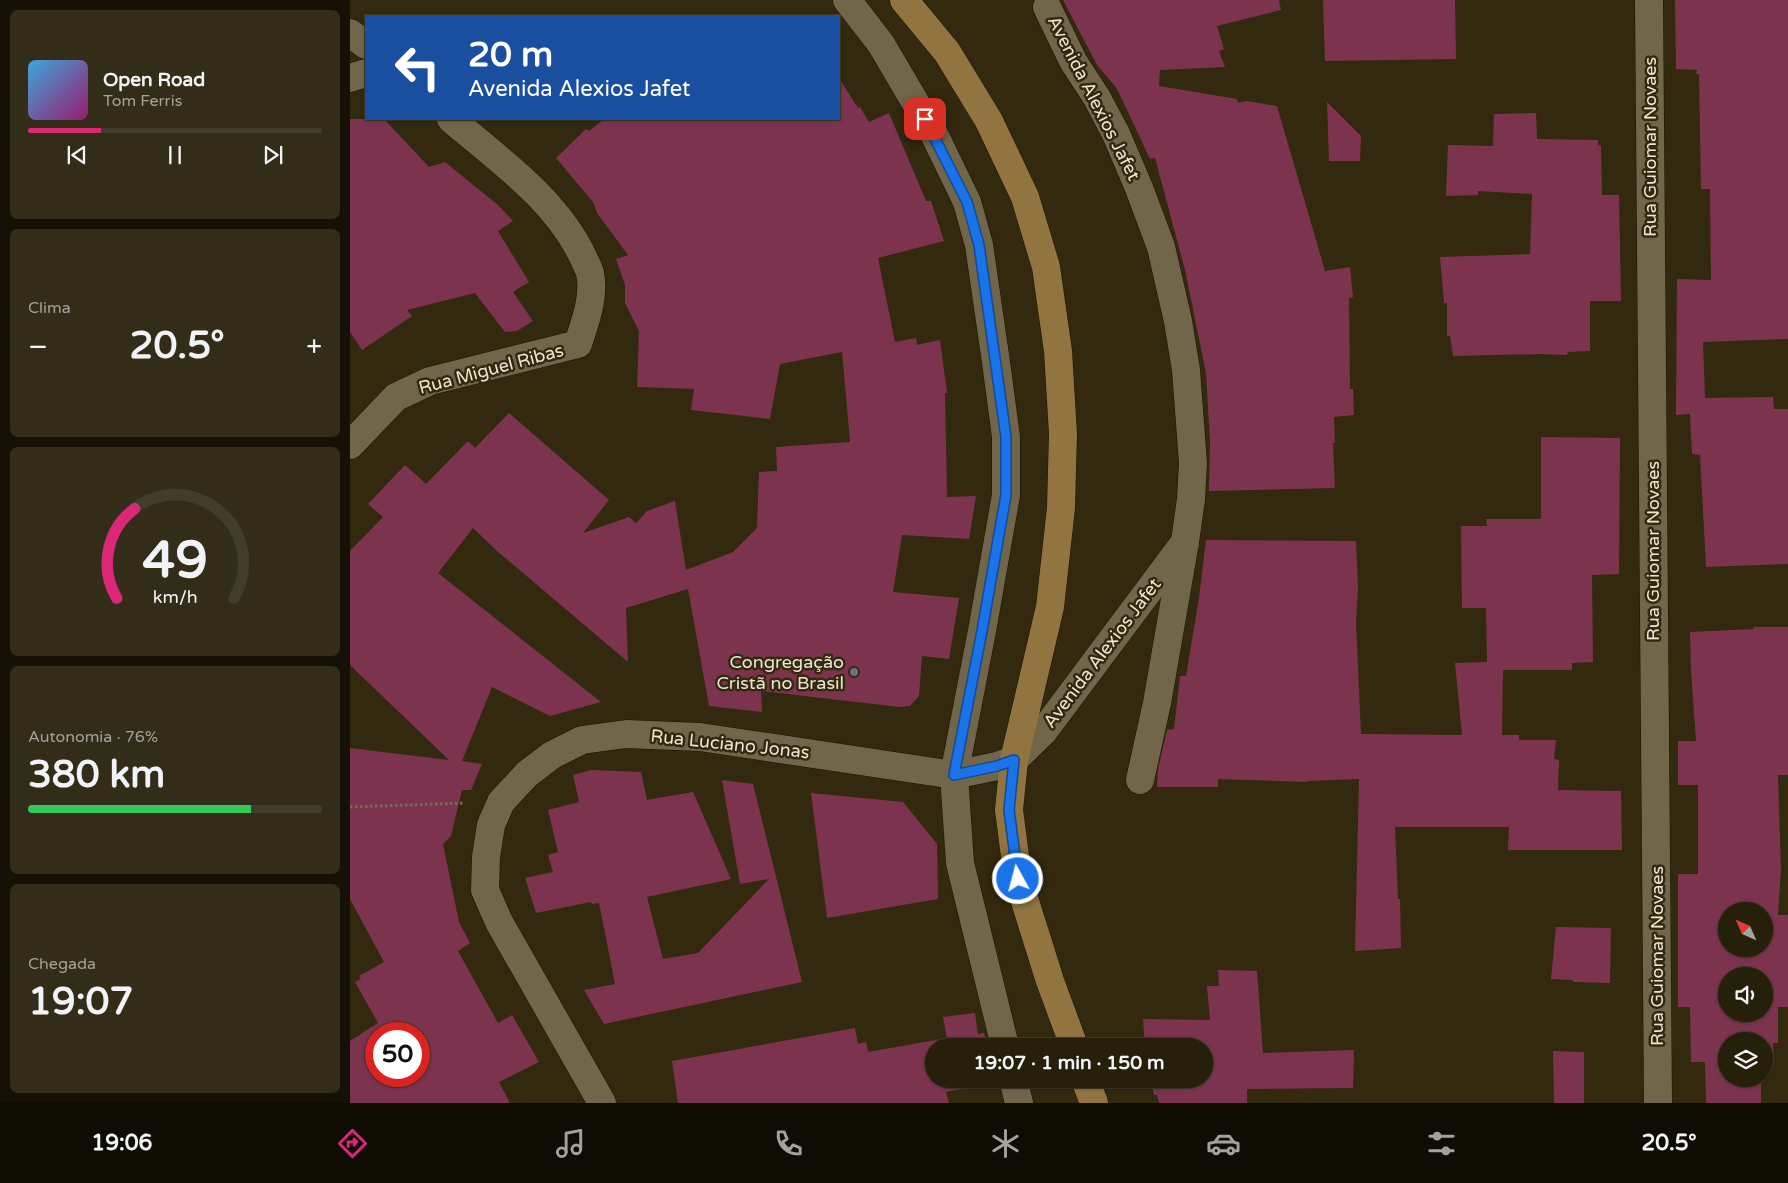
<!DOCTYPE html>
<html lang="pt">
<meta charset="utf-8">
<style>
:root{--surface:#261f0a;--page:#322c18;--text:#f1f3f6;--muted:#a4a29c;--line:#423d2b;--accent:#db2777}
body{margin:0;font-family:"Varela Round",sans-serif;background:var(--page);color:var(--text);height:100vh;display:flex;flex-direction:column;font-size:19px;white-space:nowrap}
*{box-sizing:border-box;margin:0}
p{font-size:16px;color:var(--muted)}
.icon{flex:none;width:28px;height:28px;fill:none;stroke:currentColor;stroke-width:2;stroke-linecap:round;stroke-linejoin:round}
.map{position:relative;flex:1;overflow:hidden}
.side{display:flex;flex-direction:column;gap:10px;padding:10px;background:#151106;width:350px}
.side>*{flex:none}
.guide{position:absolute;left:15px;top:15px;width:475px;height:105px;border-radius:0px;box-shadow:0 1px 4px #0004,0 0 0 1px var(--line);background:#1a4fa0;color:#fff;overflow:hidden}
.needle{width:32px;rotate:315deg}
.tools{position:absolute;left:1368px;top:902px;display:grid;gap:10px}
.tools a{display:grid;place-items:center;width:55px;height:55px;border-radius:50%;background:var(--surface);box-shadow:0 1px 4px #0004,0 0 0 1px var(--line);font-size:25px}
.speed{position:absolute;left:15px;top:1022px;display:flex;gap:10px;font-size:25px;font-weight:700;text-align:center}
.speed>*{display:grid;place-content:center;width:65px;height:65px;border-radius:50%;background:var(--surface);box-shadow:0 1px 4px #0004,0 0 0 1px var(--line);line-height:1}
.speed .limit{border:8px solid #d22;background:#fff;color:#111}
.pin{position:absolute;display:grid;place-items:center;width:42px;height:42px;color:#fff;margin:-21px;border-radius:10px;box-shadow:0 2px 8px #0006}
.me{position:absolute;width:55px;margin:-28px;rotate:353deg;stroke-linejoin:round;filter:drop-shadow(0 0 4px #0008)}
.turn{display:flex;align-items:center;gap:18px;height:105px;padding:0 20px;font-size:22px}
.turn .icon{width:65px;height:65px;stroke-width:2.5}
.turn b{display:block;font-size:35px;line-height:42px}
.big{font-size:38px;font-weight:700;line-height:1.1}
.side .card{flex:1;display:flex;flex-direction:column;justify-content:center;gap:8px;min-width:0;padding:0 18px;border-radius:8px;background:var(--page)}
.side .dial{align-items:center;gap:0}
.dial svg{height:130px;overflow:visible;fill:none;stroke:var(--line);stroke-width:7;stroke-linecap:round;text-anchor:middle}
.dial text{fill:var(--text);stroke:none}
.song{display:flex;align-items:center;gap:15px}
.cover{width:60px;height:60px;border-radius:8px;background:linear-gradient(135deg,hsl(200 70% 55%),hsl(320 70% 35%))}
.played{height:5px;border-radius:2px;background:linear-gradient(90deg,var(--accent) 25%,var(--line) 25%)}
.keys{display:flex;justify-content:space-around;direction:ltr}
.heat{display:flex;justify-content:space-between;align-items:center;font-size:28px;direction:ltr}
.charge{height:8px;border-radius:4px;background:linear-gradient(90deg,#34c759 76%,var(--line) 0)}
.trip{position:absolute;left:575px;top:1038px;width:288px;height:50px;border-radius:25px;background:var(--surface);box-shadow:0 1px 4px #0004,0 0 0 1px var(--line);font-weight:700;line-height:50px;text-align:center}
.tab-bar{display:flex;height:80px;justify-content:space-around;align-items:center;background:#0f0c04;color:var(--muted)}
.tab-bar .icon{width:35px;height:35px}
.tab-bar .on{color:var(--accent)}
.tab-bar b{font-size:22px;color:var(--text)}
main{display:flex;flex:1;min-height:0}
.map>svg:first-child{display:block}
.building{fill:#7c344e;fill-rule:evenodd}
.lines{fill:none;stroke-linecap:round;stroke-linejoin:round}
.minor-casing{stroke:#1b1200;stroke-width:29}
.major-casing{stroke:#1b1200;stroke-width:29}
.path{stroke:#746b54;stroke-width:3;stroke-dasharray:2.5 2.5;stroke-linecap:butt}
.minor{stroke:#71664a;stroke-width:28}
.major{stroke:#927440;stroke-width:28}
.route-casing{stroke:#114b97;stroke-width:12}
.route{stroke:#1a73e8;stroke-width:9}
.worship-dot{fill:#6b7280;stroke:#33290e;stroke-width:2}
.labels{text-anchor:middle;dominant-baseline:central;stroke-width:5;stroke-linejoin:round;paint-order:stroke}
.street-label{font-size:18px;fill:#ebe5d5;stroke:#33290e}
.poi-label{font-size:18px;fill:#ebe5d5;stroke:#33290e;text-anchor:end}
</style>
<main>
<section class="side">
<div class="card">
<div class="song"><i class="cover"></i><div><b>Open Road</b><p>Tom Ferris</p></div></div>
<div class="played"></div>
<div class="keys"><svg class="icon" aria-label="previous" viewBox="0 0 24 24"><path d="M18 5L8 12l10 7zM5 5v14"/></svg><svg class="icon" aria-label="pause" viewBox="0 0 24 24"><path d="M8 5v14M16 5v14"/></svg><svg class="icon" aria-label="next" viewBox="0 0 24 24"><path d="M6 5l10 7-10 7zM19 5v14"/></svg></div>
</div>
<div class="card"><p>Clima</p>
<div class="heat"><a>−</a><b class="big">20.5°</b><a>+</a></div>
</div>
<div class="card dial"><svg viewBox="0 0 100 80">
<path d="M14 69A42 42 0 1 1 86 69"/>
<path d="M14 69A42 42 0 0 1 25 14" stroke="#db2777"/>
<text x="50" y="56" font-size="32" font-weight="700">49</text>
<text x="50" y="72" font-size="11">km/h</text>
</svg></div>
<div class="card"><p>Autonomia · 76%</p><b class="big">380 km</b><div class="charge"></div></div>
<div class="card"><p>Chegada</p><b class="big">19:07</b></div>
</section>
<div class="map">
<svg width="1438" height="1103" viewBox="0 0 1438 1103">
<rect width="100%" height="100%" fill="#33290e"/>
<!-- building -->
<g class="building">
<polygon points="713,0 929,0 931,10 867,26 874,49 869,51 875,67 810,70 809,86 887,99 888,103 897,101 927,106 975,271 1000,267 1003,297 999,298 1000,389 1003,389 1004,415 984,417 985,443 983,443 985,488 859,491 860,442 856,373 835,270 805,158 800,159 769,93 765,86 747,65"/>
<polygon points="973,0 1105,0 1106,59 975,61"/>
<polygon points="1325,0 1438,0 1438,339 1353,342 1355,398 1423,397 1424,409 1438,409 1438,564 1356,567 1350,455 1342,454 1340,414 1326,415 1327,279 1361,280 1360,189 1351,189 1349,74 1346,74 1347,70 1326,69"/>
<path d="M489,78L508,108L510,107L519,122L539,113L576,201H581L594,241L528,258L545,342L566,338L567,345L590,340L597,393H595L597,497L626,496L619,539L552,535L543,592L609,598L599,659L572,656L569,696L560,706L549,707L411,691L412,712L359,706L338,589L276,608L278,662L146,550L123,528L88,573L251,702L200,716L142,687L112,761L132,764L121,790H112L101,836L93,844L109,922L120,943L108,951L148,1023L162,1015L189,1062L149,1082L160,1103H0V1041L28,1023L5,982L11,979L9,976L34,962L0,899V748L99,760L0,665V551L33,517L18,504L55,465L76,484L118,441L125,448L159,413L259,500L233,533L279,517L286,523L297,511L325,501L336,570L383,552L407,528L409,472L427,471L426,447L500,442L492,352L430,364L420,419L341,410L344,389L287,387L289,331L275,303V285L266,259L278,255L247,213L243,202L206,158L236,129L239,131L254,119H489ZM26,1034H69V1076H26Z"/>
<polygon points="977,102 1011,136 1010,161 979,161"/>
<polygon points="1186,113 1187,139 1248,140 1248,145 1251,146 1252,195 1269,195 1271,301 1240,301 1240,351 1218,352 1217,355 1191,354 1103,356 1100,336 1097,336 1097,303 1094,303 1090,257 1180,254 1182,194 1128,191 1128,195 1096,196 1098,145 1143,146 1144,114"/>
<polygon points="0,119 34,119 79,167 95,162 148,205 163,221 148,231 179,282 163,292 183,321 167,331 155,332 125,293 57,310 62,316 12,350 0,332"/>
<polygon points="1191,437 1270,438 1269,574 1242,575 1243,662 1222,663 1222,670 1153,670 1152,735 1169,735 1169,740 1206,740 1204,759 1209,760 1208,790 1271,791 1272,850 1158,850 1159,827 1045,827 1048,899 1050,899 1051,948 1005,951 1009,779 958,781 957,782 868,779 868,787 807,787 808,769 817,730 824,729 830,676 836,676 849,598 856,540 1006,541 1008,588 1006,623 1011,734 1112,735 1105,663 1137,662 1136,608 1112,608 1111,526 1137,526 1136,519 1191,519"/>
<path d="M1404,627H1438V775H1428L1431,870L1428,915H1438V1007H1428V1043H1423L1424,1061H1422V1070H1414V1041H1376V1079H1411V1103H1356L1355,1062H1341L1340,1007H1328V874H1348V785H1328V741H1346L1341,670L1340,632L1404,629ZM1376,911H1414V949H1376ZM1376,976H1414V1014H1376Z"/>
<polygon points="241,770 291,772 297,800 343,792 381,879 297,897 313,959 348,953 419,879 390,884 372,780 403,784 452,982 254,1024 234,990 265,984 249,903 242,904 241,902 186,913 175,878 203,872 198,855 208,852 198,810 229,802 223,775"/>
<polygon points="461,793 553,802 587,844 588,899 477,918"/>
<polygon points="1206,927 1261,928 1260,983 1223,982 1223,980 1201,979"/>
<polygon points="868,970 907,971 913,1053 1004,1050 1003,1088 897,1089 897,1103 809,1103 807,1095 804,1095 801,1079 854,1079 854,1046 795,1046 793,1019 860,1020 857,986 869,986"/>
<polygon points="625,1013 628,1034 634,1033 637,1046 584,1046 584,1079 645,1079 646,1083 596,1092 599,1103 328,1103 322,1061 505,1028 508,1044 516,1042 518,1052 597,1038 593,1017"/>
<polygon points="1203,1051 1234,1052 1234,1103 1204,1103"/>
</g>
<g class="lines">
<!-- minor casing -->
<g class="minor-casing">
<g id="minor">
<polyline points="497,0 531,44 585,136 617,202 629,245 646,362 656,437 656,495 632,631 604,775 610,863 655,1046"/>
<polyline points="1299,0 1308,1103"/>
<polyline points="697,7 723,61 747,98 766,134 789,188 811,247 828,321 836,370 843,463 841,499 835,542 807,703 790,780"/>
<polyline points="0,33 16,45"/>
<polyline points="0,78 16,73"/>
<path d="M0,445L46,397L80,381L228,344C235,322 245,297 240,273C239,269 236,264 234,259C207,200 149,160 101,119"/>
<polyline points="663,1079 669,1103"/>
<polyline points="252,1103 149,922 135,890 136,857 141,825 151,802 177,774 202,755 232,740 276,734 350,737 604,775 647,766 664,760 693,732 835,542"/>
</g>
</g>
<!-- major casing -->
<g class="major-casing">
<g id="major">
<polyline points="554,0 597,52 639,121 675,197 696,267 708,351 713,434 711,508 700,607 664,760 659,810 668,879 700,981 724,1046"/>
<polyline points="735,1079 744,1103"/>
</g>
</g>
<!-- path -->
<polyline class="path" points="0,807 114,803"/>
<!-- minor -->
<use href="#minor" class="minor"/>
<!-- major -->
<use href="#major" class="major"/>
</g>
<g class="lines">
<!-- route casing -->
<g class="route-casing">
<polyline id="route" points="575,119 617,202 629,245 656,437 656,495 632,631 604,775 647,766 664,760 659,810 668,879"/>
</g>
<!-- route -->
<use href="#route" class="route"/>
</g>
<!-- markers -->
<circle class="worship-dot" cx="504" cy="672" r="5"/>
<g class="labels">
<!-- street labels -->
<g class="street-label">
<text transform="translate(744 98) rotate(63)">Avenida Alexios Jafet</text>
<text transform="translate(1300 147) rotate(-90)">Rua Guiomar Novaes</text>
<text transform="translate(141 369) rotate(-15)">Rua Miguel Ribas</text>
<text transform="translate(1303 551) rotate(-90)">Rua Guiomar Novaes</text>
<text transform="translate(752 653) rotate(-53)">Avenida Alexios Jafet</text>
<text transform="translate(380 744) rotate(6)">Rua Luciano Jonas</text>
<text transform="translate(1307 956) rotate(-90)">Rua Guiomar Novaes</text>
</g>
<!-- poi labels -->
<g class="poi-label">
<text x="494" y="662">Congregação<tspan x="494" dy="21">Cristã no Brasil</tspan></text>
</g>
</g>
</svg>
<div class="tools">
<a><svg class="needle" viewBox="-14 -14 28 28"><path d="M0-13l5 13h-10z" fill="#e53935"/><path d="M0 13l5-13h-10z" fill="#a4a29c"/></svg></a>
<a><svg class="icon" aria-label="sound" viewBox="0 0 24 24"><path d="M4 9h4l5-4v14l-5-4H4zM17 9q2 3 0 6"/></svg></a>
<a><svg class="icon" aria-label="layers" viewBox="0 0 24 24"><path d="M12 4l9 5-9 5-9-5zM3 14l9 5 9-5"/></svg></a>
</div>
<div class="speed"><div class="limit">50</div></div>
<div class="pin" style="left:575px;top:119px;background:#d93025"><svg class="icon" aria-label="arrive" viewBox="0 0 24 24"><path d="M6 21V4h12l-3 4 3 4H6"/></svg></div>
<svg class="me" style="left:668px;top:879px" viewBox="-20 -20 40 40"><circle r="17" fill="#1a73e8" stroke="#fff" stroke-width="3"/><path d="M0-11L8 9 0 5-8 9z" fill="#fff"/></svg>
<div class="trip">19:07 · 1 min · 150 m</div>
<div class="guide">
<div class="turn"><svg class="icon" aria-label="left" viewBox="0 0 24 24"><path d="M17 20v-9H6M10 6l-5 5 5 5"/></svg><div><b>20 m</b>Avenida Alexios Jafet</div></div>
</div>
</div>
</main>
<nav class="tab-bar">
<b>19:06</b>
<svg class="icon on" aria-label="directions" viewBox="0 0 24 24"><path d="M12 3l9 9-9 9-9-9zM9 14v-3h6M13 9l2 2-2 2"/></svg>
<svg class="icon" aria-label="music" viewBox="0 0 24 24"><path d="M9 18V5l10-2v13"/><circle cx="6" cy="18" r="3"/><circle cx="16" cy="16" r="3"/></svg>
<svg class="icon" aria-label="phone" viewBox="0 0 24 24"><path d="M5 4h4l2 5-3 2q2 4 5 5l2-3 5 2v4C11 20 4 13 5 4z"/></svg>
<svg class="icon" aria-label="climate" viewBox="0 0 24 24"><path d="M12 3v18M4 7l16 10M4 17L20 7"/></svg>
<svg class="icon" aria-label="car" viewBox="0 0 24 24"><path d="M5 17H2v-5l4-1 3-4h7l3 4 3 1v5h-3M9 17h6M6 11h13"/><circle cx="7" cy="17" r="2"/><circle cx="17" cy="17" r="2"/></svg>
<svg class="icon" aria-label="filters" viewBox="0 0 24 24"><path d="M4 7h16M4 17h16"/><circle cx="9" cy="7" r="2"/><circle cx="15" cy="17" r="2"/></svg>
<b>20.5°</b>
</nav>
